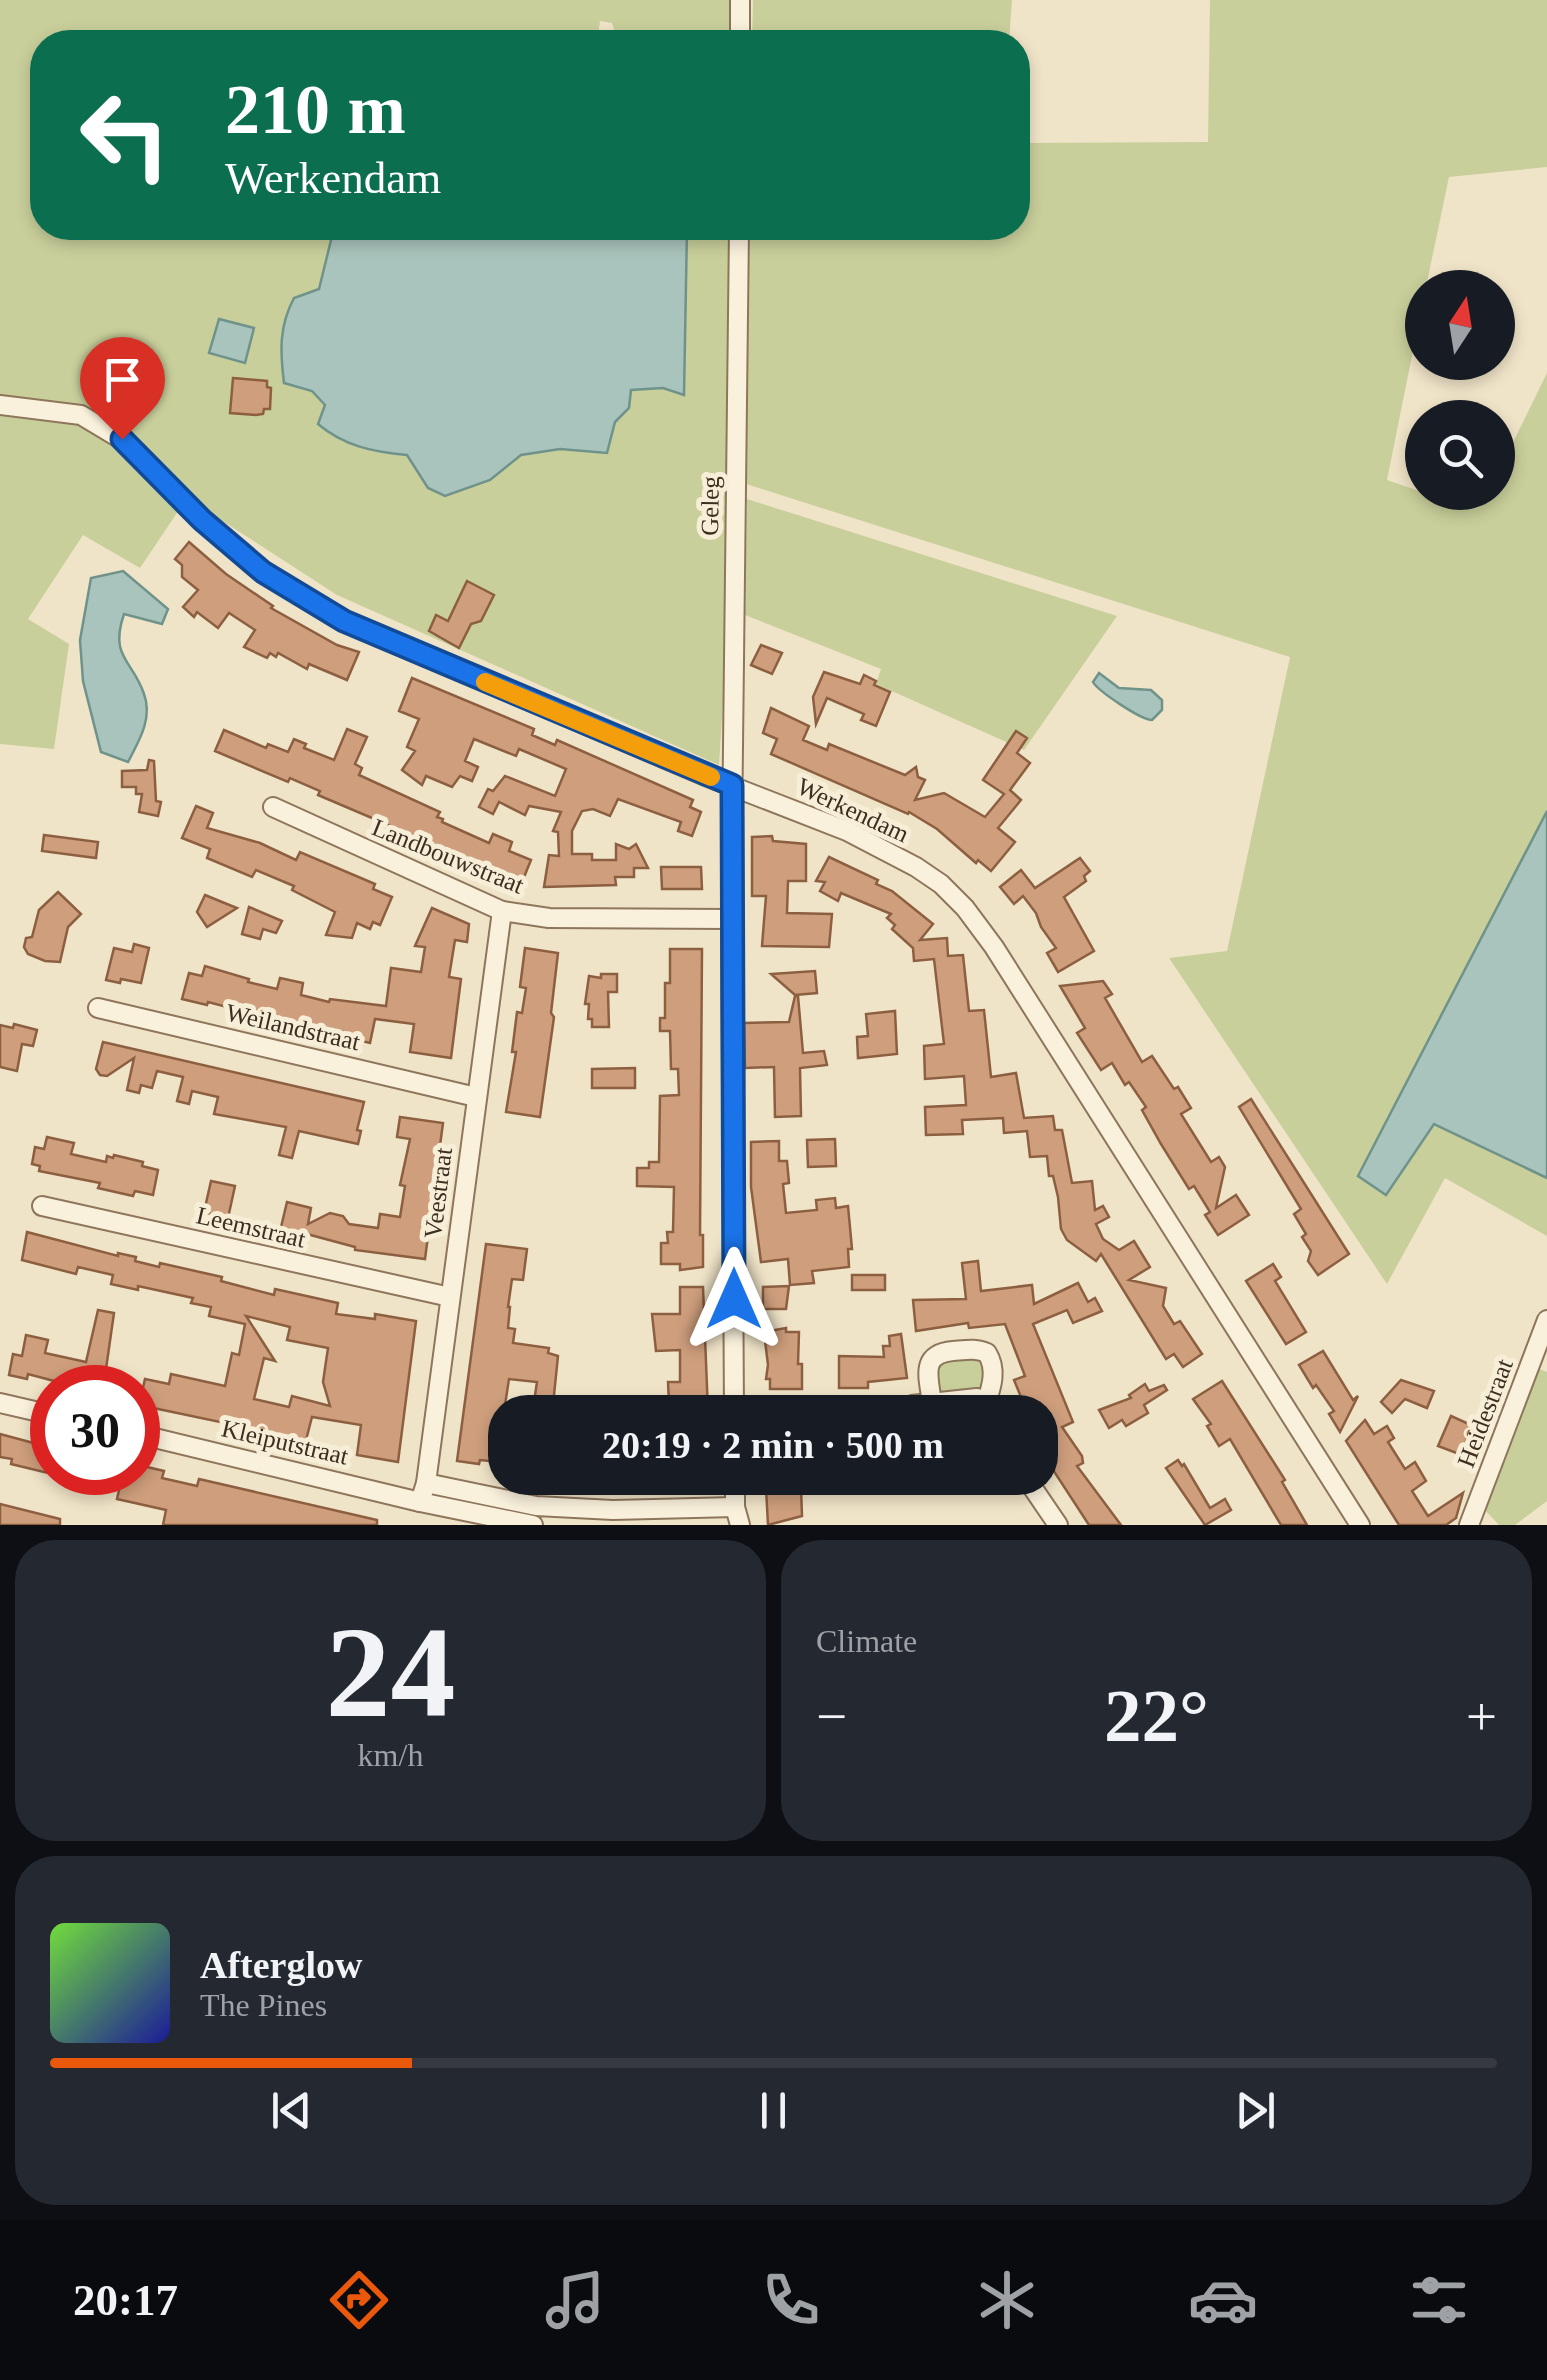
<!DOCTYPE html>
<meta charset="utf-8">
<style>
:root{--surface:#171b24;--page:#242831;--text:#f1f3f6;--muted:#9ea1a6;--line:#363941;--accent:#ea580c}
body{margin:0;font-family:Georgia,serif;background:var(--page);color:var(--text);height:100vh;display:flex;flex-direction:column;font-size:38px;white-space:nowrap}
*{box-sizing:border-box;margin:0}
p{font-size:32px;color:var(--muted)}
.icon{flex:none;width:55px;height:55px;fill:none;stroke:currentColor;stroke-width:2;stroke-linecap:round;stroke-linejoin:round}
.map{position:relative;height:1525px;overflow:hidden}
.drawer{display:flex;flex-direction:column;gap:15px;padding:15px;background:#0d0f14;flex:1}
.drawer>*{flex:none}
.hud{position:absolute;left:30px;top:30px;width:1000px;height:210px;border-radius:40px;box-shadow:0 5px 15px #0003;background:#0b6e4f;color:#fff;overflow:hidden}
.needle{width:65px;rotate:12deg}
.controls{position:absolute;left:1405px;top:270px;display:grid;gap:20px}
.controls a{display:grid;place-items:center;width:110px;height:110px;border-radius:50%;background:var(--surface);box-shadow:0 5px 15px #0003;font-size:50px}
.speed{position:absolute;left:30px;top:1365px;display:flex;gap:20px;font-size:50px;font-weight:700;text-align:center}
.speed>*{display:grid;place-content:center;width:130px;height:130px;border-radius:50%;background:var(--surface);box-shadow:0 5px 15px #0003;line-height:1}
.speed .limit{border:15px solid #d22;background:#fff;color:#111}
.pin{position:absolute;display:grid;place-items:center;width:85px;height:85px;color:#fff;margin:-102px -42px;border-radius:50% 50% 50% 0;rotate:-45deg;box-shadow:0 0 10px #0007}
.pin .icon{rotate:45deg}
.me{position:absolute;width:110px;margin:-55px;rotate:0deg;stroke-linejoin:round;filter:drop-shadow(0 0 8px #0008)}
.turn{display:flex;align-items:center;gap:35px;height:210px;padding:0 30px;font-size:45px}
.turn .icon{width:130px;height:130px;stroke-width:2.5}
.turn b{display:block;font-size:70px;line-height:85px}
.big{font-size:75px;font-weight:800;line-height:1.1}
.drawer .widget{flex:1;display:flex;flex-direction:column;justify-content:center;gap:15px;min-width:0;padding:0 35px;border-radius:40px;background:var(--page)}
.drawer .dial{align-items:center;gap:0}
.dial b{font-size:130px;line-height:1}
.song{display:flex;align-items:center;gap:30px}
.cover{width:120px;height:120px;border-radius:15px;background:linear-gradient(135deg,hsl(100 70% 55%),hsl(240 70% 35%))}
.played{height:10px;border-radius:5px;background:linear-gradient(90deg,var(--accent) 25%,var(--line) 25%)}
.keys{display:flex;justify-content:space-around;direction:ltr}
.heat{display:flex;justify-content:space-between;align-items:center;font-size:55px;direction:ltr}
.drawer .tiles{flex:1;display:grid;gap:15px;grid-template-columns:1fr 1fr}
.widget:last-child{grid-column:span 2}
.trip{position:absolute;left:488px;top:1395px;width:570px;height:100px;border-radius:40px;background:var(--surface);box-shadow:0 5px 15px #0003;font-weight:800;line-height:100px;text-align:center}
.tabs{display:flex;height:160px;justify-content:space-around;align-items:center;background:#090b0e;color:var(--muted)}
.tabs .icon{width:70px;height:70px}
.tabs .on{color:var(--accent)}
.tabs b{font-size:45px;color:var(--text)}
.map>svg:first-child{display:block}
.green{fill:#c9cf9b}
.water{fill:#a9c4bc;stroke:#6f938a;stroke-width:2.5}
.building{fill:#cf9f7d;stroke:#8d5f41;stroke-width:2.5;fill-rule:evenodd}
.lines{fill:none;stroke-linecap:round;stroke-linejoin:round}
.street-casing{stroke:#8d765c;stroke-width:22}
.street{stroke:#faf1dc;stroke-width:18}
.route-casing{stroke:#114b97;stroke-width:25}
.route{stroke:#1a73e8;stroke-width:18}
.slow{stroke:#f59e0b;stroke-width:18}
.labels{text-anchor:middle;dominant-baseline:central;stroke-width:10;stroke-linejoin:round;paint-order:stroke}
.street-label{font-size:25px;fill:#3d2e20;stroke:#f7eed8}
</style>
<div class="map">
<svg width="1547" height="1525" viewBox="0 0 1547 1525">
<rect width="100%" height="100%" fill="#f0e4c8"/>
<!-- green -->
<g class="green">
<polygon points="0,0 732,0 731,42 618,42 612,23 600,21 598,36 589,42 42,42 42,228 334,228 319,289 294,298 312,391 326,405 318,424 379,452 407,455 428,488 490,480 521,455 560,449 606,453 615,422 629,408 631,390 663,388 683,395 687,228 731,228 730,593 719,765 337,595 187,498 140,568 83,535 28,619 69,644 54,749 0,744"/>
<polygon points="753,0 1012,0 1009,42 752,42"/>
<polygon points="1210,0 1547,0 1547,167 1449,177 1426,287 1422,288 1422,306 1387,480 1422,492 1481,506 1488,493 1498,492 1498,473 1547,373 1547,811 1358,1176 1386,1195 1434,1124 1547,1178 1547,1236 1445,1178 1387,1284 1169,958 1227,951 1290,657 743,483 748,228 1018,228 1018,143 1208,142"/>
<polygon points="747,499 1117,616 1024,750 876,684 881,669 745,615"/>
<polygon points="940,1358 986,1359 987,1385 981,1391 943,1394 938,1391 935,1361"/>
<polygon points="1537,1368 1547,1372 1547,1501 1515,1525 1499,1525 1482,1507"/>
</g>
<!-- water -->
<g class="water">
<path d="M334,228H687L684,395L663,388L631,390L629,408L615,422L607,453L560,449L521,455L490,480L445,496L428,488L407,455C373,452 344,446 318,424L325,405L312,391L284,383C280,351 279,326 294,298L319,289Z"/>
<polygon points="219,319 254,328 245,363 209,353"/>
<path d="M123,571L168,609L162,624L124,614C109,658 133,660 144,694C153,718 139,741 128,762L101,752L83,681L80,640L91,578Z"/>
<path d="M1099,673L1119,688L1151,690L1162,700V710L1152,720C1141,720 1098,691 1093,682Z"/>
<polygon points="1547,811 1547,1178 1434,1124 1386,1195 1358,1176"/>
</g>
<!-- building -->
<g class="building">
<polygon points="233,378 267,381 267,387 271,388 270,409 264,409 263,414 256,415 230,413"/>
<polygon points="189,542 226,574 273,606 271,608 337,645 359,652 347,680 309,664 307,669 278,653 276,657 270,653 267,658 244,647 255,630 229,613 218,628 197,612 194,617 183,607 198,590 182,577 182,565 175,559"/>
<polygon points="467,581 494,595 481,621 471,624 459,648 429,631 436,615 448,621"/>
<polygon points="761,645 782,653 772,674 751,665"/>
<polygon points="824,672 860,684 864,675 876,681 874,685 890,692 876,726 861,720 864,714 827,698 816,724 813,697"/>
<polygon points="412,678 534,729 532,735 555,745 557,740 693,800 690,807 701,812 692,836 678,831 681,822 618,799 610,816 593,809 582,811 572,831 572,854 592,854 592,860 616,860 616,844 629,849 636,844 648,868 634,868 634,877 615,877 616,885 544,887 549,855 559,856 558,832 553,831 561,812 529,806 525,815 499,802 493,814 479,807 488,789 493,791 505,776 555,796 566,769 519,749 516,756 474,739 465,761 478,767 472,781 460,776 452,787 426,776 422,785 402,770 415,751 407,747 419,719 399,711"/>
<polygon points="771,708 809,726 803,740 827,750 829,744 905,775 916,767 918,777 925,780 915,800 944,793 985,817 1004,794 983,780 1016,731 1027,738 1017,753 1030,763 1010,790 1021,800 998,828 1015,842 991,871 978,860 976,863 937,829 909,812 908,814 771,754 777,739 763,733"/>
<polygon points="347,729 367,737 355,764 362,768 359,775 440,812 437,817 443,819 442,822 489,843 493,834 512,842 509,851 531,860 522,882 318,795 320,791 290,778 288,782 215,751 224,730 266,748 268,744 288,752 294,739 306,744 304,748 334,760"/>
<polygon points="149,760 154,761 156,801 161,802 158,816 139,812 142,794 136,794 136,787 122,787 122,771 147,770"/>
<polygon points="196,806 213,813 207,828 260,843 296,860 300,852 375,884 373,889 392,897 380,925 373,922 370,929 357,923 352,938 326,935 335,912 292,890 294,886 256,870 252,877 207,858 210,849 182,838"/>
<polygon points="44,835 98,842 96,858 42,851"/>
<polygon points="772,836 773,841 806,844 806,881 788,881 787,913 832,914 829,947 762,946 766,896 752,896 752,837"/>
<polygon points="829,857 878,880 876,884 892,891 933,924 920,940 947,938 948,956 963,955 969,1011 984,1010 991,1077 1016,1073 1024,1118 1053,1116 1055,1130 1062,1130 1072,1183 1092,1181 1095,1210 1103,1206 1109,1217 1096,1224 1103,1239 1119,1250 1134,1241 1150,1267 1129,1280 1166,1288 1163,1306 1174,1324 1180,1321 1202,1354 1183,1367 1174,1354 1166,1359 1101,1254 1096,1261 1067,1240 1061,1229 1058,1197 1053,1176 1049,1176 1047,1156 1030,1157 1027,1131 1004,1133 1003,1118 962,1120 963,1134 926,1135 925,1107 966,1105 964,1076 925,1079 924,1046 944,1044 934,959 914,961 913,948 892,929 895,925 887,918 891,914 841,893 838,901 820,891 825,882 816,881"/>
<polygon points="1080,858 1090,871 1084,876 1086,881 1064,897 1094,951 1058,972 1047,953 1056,948 1041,927 1036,913 1023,896 1014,904 1000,887 1021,870 1035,888"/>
<polygon points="661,867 701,867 702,889 662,889"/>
<polygon points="58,892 81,914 68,927 60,962 45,961 28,954 24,947 26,938 32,937 39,910"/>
<polygon points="205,895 222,902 237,908 207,927 197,912"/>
<polygon points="249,907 282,921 276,933 263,929 260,939 242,934"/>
<polygon points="432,908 469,924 467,942 455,940 449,977 461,979 451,1058 410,1052 414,1024 375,1019 370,1043 346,1037 347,1033 316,1026 316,1030 208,1002 207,1005 182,999 189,973 202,976 205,966 249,979 248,982 277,989 280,978 303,983 301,995 329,1002 330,999 386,1006 391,968 421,972 425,947 415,946"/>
<polygon points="134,944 149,948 141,983 121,979 120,983 106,980 114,948 132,952"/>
<polygon points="525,948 558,953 551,1013 554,1017 540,1117 506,1112 516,1052 512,1052 517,1012 522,1013 526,988 520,987"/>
<polygon points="670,949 702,949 700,1235 703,1235 703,1267 680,1270 680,1264 661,1264 661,1243 668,1243 667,1232 673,1232 674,1187 637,1186 637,1168 649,1168 649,1162 659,1162 660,1096 679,1095 678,1069 671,1069 670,1031 660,1031 660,1018 665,1018 665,983 670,983"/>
<polygon points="815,971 817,993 795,995 771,974"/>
<polygon points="601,974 617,974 617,992 608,992 609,1027 592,1027 592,1019 588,1019 589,1004 585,1004 589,976 601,978"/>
<polygon points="1103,981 1112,994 1105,998 1142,1062 1152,1056 1174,1089 1178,1087 1191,1108 1181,1114 1211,1162 1219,1157 1225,1167 1216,1208 1236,1195 1249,1215 1218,1235 1205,1215 1210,1212 1194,1186 1189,1189 1161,1144 1142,1110 1146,1107 1129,1082 1125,1085 1112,1063 1101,1070 1077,1033 1085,1028 1060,986"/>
<polygon points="795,996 798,996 803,1053 824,1051 827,1065 800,1068 801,1116 775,1117 774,1067 745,1068 744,1023 789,1022"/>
<polygon points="895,1011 897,1054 858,1058 857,1037 868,1036 866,1014"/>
<polygon points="14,1024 37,1030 33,1046 22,1044 17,1071 0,1067 0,1025 13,1028"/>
<polygon points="103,1042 364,1102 357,1130 361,1131 358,1144 299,1131 292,1158 279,1155 286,1127 214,1114 218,1097 192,1091 189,1104 177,1101 183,1077 157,1071 152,1088 141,1085 139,1093 127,1090 134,1058 107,1076 100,1075 96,1069"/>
<polygon points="635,1068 635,1088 592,1088 592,1069"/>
<polygon points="1251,1099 1349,1254 1318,1275 1308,1261 1311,1251 1302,1237 1306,1234 1294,1214 1301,1209 1239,1107"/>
<polygon points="400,1117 443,1123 425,1259 355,1250 355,1247 281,1227 287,1202 311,1208 308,1224 330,1213 343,1216 349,1224 378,1228 380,1214 400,1217 405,1186 400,1185 410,1139 397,1137"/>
<polygon points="47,1137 74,1143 71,1154 106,1162 107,1156 113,1158 114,1155 143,1162 142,1166 158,1170 153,1195 135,1191 133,1196 98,1188 100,1183 39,1171 40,1166 32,1164 35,1147 44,1149"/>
<polygon points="835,1139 836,1166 808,1167 807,1140"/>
<polygon points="779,1141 779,1161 787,1161 789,1183 783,1184 786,1213 817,1210 816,1200 835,1198 836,1208 848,1206 852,1249 848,1249 849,1267 812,1271 814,1283 790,1285 788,1259 761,1262 751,1187 751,1142"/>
<polygon points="211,1181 235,1186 228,1218 204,1212"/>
<path d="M27,1232L118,1256V1253L136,1257L135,1261L159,1267L160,1263L222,1277L221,1281L274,1295L275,1289L338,1303L336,1314L375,1319V1314L416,1321L398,1462L357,1455L361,1425L312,1417L306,1440L139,1405L145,1379L169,1384L171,1374L225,1386L232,1353L239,1355L245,1324L209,1316L211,1307L191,1303L193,1298L138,1286V1290L111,1284L113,1275L78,1267L76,1274L22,1260ZM246,1316L290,1327L287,1340L328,1348L323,1382L330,1406L292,1396L289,1407L254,1399L264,1358L275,1361Z"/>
<polygon points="486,1244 527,1249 523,1280 512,1279 508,1307 510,1307 508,1328 515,1329 513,1343 549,1348 548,1353 558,1356 553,1405 534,1402 537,1382 509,1379 503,1418 497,1417 492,1446 501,1447 499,1462 480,1460 479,1464 457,1461"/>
<polygon points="978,1261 981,1291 1032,1285 1034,1304 1078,1283 1088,1302 1095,1298 1102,1311 1073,1323 1067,1310 1033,1324 1073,1422 1062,1427 1082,1456 1083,1463 1077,1466 1121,1525 1089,1525 1040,1450 1040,1412 1036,1412 1031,1399 1023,1402 1014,1380 1025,1376 1005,1324 969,1328 968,1323 916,1331 913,1300 966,1299 962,1263"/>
<polygon points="1273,1264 1281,1277 1275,1281 1306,1332 1286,1344 1246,1281"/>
<rect x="852" y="1275" width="33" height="15"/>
<polygon points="789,1286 786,1309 763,1309 763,1287"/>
<polygon points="680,1287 703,1287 708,1412 695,1412 695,1403 669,1403 668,1382 680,1382 680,1350 656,1351 652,1314 680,1314"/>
<polygon points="98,1310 114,1313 106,1369 120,1372 117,1388 64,1388 53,1385 54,1381 28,1374 27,1379 9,1375 13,1354 22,1356 26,1335 48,1340 45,1353 86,1362"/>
<polygon points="786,1328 786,1332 799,1332 798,1364 802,1364 802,1389 770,1389 770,1379 766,1379 768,1365 764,1332"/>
<polygon points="901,1334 907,1378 868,1382 868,1388 839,1388 839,1356 884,1357 883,1346 890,1346 889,1336"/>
<polygon points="1323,1351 1353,1400 1358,1396 1340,1432 1329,1414 1334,1411 1316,1385 1313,1388 1299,1365"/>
<polygon points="1401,1380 1434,1391 1427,1408 1405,1399 1392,1413 1381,1402"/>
<polygon points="1222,1381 1285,1480 1282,1482 1307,1525 1281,1525 1230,1439 1219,1446 1207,1426 1211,1424 1193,1399"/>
<polygon points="1145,1384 1149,1391 1164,1385 1167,1390 1144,1405 1148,1413 1126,1426 1122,1420 1109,1428 1099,1410 1131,1398 1129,1395"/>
<polygon points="1451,1416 1471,1425 1462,1455 1438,1446"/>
<polygon points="1365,1420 1374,1434 1387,1426 1394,1438 1388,1442 1405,1469 1415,1462 1426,1481 1412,1491 1428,1516 1463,1493 1456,1518 1446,1525 1399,1525 1346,1441"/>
<polygon points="0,1434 52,1448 52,1474 11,1464 12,1459 0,1457"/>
<polygon points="1178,1460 1182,1466 1184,1464 1210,1508 1225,1499 1231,1510 1205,1525 1166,1468"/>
<polygon points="143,1466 164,1471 162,1478 197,1486 199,1479 377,1520 377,1525 163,1525 166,1510 117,1499 120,1486 86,1478 87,1472 141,1472"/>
<polygon points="801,1487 802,1516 768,1525 766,1488"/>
<polygon points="0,1504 60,1519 60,1525 0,1525"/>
</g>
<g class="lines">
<!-- street casing -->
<g class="street-casing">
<g id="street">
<polyline points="740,42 740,0"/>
<polyline points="0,405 81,415 121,439 201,520 263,572 343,621 703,775 847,831 916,867 941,884 965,908 994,947 1360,1525"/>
<polyline points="273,807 502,911 549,918 731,919"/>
<polyline points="98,1008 476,1097"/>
<polyline points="42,1206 450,1297"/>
<polyline points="0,1403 52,1415"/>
<path d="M932,1403C929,1378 919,1354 953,1351C966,1350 976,1348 987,1353C997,1369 992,1386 986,1403"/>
<polyline points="734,1412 731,919 739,228"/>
<polyline points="898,1412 912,1405 977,1398 986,1403 990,1410"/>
<polyline points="138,1434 420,1502"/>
<polyline points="735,1478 735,1507 740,1525"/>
<polyline points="1026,1478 1058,1525"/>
<polyline points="426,1483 502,911"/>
<polyline points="533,1525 420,1502 426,1483 536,1506 613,1510 735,1507"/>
<polyline points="1469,1525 1547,1320"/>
</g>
</g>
<!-- street -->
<use href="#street" class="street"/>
</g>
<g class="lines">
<!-- route casing -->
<g class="route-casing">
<polyline id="route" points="122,439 202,520 263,572 344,621 732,785 734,1299"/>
</g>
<!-- route -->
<use href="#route" class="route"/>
<!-- slow -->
<polyline class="slow" points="485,682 711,777"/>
</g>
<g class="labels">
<!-- street labels -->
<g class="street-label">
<text transform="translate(710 506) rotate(-89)">Geleg</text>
<text transform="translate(853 810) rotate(25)">Werkendam</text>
<text transform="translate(448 856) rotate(22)">Landbouwstraat</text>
<text transform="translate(293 1027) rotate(13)">Weilandstraat</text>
<text transform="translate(438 1193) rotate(-83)">Veestraat</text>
<text transform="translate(251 1227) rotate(13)">Leemstraat</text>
<text transform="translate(1485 1413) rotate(-69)">Heidestraat</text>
<text transform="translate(285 1442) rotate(13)">Kleiputstraat</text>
</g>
</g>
</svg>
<div class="controls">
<a><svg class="needle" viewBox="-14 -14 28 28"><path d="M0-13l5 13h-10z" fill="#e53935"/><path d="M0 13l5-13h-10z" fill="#9ea1a6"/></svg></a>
<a><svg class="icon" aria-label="search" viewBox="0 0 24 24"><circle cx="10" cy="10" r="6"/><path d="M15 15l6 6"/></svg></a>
</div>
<div class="speed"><div class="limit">30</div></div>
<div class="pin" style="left:122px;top:439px;background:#d93025"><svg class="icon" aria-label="arrive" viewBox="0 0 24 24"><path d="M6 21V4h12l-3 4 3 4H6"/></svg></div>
<svg class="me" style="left:734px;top:1299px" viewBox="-20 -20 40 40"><path d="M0-17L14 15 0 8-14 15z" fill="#1a73e8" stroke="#fff" stroke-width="4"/></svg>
<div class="trip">20:19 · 2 min · 500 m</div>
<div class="hud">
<div class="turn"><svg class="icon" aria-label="left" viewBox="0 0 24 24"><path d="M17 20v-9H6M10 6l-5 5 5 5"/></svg><div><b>210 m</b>Werkendam</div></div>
</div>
</div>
<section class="drawer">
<div class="tiles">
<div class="widget dial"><b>24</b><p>km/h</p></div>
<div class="widget"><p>Climate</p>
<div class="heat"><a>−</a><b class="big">22°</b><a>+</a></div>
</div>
<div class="widget">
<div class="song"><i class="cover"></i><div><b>Afterglow</b><p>The Pines</p></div></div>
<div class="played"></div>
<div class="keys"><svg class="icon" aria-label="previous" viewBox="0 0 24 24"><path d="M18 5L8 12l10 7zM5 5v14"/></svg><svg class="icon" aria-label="pause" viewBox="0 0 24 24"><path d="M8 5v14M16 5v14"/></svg><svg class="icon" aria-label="next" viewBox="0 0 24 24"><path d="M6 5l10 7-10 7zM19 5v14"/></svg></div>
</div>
</div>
</section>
<nav class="tabs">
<b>20:17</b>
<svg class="icon on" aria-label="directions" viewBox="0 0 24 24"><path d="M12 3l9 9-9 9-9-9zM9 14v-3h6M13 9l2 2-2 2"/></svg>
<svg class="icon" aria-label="music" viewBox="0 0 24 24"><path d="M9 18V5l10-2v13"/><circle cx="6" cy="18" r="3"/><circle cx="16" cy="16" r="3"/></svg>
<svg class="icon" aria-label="phone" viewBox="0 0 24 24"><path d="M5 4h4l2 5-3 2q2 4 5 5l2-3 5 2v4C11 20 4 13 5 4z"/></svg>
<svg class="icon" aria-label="climate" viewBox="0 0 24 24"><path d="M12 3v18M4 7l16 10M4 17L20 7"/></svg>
<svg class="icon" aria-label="car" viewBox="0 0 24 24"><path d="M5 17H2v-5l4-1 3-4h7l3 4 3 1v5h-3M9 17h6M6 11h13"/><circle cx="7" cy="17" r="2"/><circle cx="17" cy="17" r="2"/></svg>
<svg class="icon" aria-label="filters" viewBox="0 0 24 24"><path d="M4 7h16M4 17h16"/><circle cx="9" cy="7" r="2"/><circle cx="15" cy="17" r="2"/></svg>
</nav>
